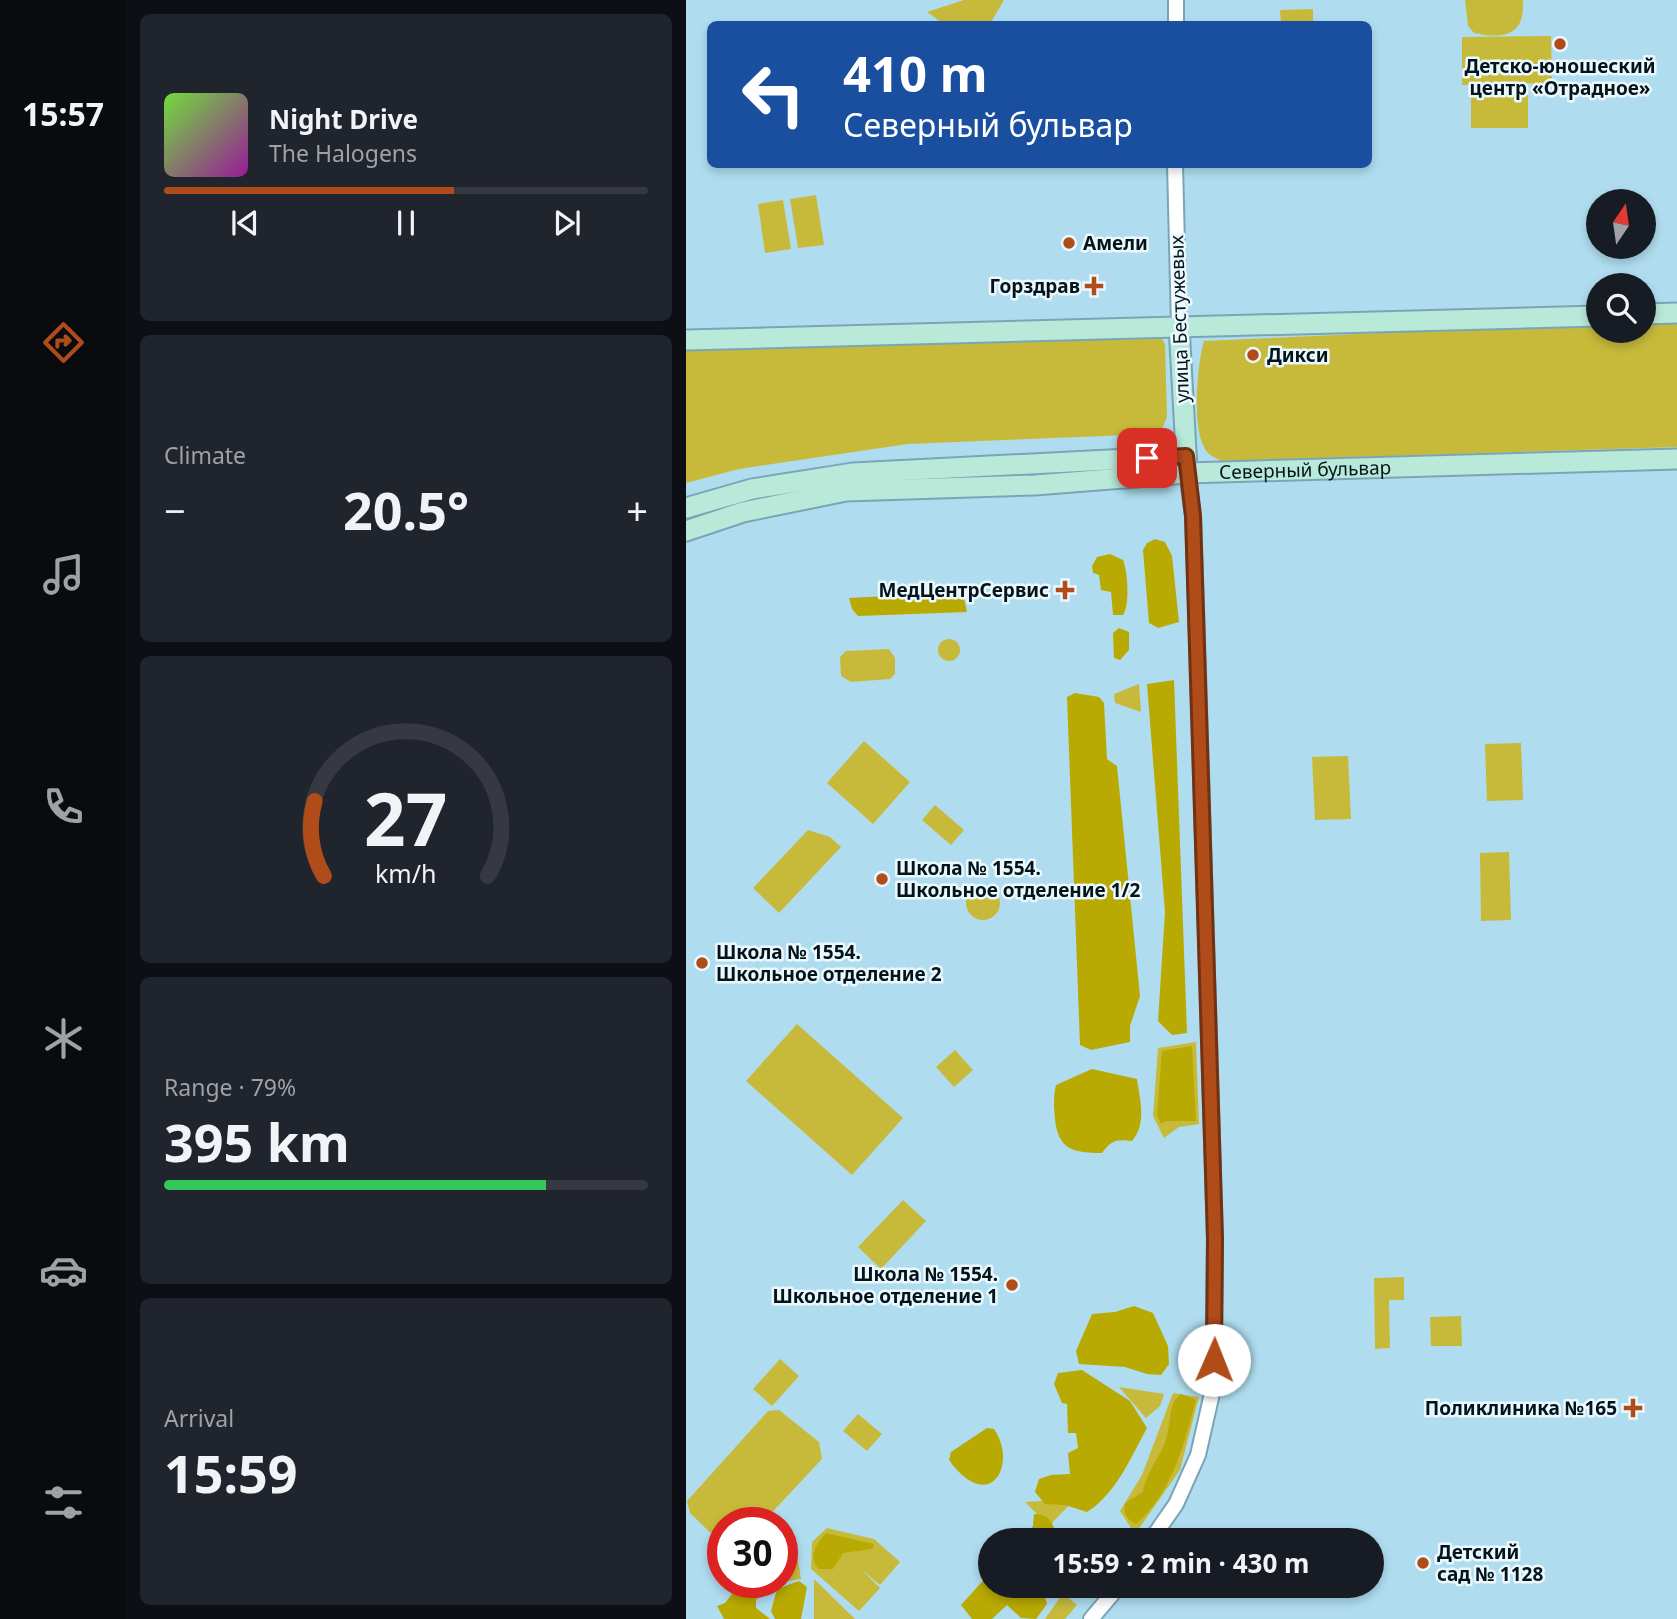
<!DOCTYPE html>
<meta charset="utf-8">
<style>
:root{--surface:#171b24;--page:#20242c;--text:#f1f3f6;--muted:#9ea1a6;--line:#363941;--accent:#b04c1a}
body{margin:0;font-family:"Noto Sans",sans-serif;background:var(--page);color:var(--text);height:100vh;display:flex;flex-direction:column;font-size:26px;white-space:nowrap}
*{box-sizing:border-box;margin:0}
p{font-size:23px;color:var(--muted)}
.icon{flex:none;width:38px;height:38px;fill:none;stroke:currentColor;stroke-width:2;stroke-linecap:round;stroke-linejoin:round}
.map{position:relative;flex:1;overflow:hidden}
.details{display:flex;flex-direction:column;gap:14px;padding:14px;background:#0d0f14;width:560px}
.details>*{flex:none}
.banner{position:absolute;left:21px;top:21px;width:665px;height:147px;border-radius:10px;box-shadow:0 4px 10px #0003;background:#1a4fa0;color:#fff;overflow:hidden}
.needle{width:46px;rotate:13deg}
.controls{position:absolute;left:900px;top:189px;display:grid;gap:14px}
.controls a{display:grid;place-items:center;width:70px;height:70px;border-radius:50%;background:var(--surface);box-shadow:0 4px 10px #0003;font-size:35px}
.speed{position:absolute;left:21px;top:1507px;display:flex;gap:14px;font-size:35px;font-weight:700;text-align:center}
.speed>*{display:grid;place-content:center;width:91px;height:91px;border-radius:50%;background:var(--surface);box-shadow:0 4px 10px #0003;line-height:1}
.speed .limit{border:10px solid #d22;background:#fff;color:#111}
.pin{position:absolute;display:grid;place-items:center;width:60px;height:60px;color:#fff;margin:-30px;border-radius:14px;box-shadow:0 4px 10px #0006}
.me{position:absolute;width:77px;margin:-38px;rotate:1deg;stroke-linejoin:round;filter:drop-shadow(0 0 5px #0008)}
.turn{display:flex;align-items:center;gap:24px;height:147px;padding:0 21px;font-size:32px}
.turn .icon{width:91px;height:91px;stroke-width:2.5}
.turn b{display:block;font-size:49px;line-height:60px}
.big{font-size:52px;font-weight:700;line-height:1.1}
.details .tile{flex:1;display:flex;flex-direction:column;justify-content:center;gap:10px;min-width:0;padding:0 24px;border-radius:10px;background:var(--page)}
.details .dial{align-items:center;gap:0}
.dial svg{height:182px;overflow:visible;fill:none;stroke:var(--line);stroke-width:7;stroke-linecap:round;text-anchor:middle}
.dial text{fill:var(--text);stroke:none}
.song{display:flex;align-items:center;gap:21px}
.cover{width:84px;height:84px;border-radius:10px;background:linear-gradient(135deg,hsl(100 70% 55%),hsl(300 70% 35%))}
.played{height:7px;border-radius:4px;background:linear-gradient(90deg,var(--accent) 60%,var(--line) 60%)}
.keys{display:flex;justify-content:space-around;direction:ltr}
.heat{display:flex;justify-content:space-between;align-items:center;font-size:38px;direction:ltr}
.charge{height:10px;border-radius:5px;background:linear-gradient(90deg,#34c759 79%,var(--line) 0)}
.trip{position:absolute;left:292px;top:1528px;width:406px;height:70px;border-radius:35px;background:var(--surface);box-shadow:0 4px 10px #0003;font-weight:700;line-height:70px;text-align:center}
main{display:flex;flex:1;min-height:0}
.dock{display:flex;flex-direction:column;width:126px;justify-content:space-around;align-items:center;background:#090b0e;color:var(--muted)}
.dock .icon{width:49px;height:49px}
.dock .selected{color:var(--accent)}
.dock b{font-size:32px;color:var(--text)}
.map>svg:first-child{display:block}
.green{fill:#c7ba3b}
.forest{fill:#b8aa02}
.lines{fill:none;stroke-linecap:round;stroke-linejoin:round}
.minor-casing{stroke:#79a6b7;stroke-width:18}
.secondary-casing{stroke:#79a6b7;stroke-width:23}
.minor{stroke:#fff;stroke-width:14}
.secondary{stroke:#b9e9d9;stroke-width:19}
.route-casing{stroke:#723111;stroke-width:18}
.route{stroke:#b04c1a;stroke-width:12}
.poi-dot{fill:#b04c1a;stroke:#ebf8fe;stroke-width:2.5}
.labels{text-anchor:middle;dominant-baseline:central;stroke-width:5;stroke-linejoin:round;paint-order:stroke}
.poi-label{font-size:19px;font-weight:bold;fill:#04141b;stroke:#ebf8fe;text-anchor:start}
.street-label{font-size:19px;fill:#04141b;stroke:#ebf8fe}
</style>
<main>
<nav class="dock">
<b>15:57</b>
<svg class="icon selected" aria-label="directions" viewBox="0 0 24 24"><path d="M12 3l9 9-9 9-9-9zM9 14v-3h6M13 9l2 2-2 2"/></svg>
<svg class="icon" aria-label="music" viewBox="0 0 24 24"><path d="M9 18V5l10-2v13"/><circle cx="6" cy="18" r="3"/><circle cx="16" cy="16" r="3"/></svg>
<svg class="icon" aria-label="phone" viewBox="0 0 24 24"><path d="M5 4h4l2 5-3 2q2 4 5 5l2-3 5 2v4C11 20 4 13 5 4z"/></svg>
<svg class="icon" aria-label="climate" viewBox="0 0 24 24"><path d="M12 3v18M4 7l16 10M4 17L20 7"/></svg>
<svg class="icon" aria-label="car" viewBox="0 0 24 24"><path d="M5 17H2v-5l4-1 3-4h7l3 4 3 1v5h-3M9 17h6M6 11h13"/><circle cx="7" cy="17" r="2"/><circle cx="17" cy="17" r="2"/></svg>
<svg class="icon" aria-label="filters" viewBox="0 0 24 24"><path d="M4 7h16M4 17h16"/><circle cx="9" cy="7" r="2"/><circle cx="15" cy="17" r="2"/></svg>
</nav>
<section class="details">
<div class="tile">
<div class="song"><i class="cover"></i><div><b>Night Drive</b><p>The Halogens</p></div></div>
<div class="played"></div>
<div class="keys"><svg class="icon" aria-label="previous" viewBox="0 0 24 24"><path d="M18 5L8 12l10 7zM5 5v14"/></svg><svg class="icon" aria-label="pause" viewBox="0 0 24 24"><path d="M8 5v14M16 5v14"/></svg><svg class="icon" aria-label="next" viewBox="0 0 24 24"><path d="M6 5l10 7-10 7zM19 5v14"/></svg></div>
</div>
<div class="tile"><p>Climate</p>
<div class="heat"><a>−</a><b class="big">20.5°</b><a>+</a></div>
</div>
<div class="tile dial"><svg viewBox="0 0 100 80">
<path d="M14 69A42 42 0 1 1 86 69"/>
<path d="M14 69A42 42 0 0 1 10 36" stroke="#b04c1a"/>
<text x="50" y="56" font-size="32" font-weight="700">27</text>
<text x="50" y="72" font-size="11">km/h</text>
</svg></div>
<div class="tile"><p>Range · 79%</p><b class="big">395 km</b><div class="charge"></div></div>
<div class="tile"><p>Arrival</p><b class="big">15:59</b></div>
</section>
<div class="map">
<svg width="991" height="1619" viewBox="0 0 991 1619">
<rect width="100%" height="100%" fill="#afddef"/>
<!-- green -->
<g class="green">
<polygon points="278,0 318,0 304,24 258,24 241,12"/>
<path d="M779,0H837C839,34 820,40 788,33L782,26Z"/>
<polygon points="627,9 627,24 595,24 594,10"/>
<polygon points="865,36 866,83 776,85 776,37"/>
<rect x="785" y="95" width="57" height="33"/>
<polygon points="130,195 138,245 112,248 104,199"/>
<polygon points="97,200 105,249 79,253 72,204"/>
<path d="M991,319V447L535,461C527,457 521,454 518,447C506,425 511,365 518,341L912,323V331H957V321Z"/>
<polygon points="474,336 479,344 481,417 475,431 468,434 222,444 53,469 0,483 0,348"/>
<circle cx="263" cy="650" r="11"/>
<polygon points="203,649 209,658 209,674 204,679 165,682 155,676 154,657 160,651"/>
<polygon points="453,684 455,712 429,703 428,694"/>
<polygon points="178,741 224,782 187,824 141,783"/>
<polygon points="835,743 837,800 801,801 799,744"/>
<polygon points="662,756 665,819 629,820 626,757"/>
<polygon points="249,805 278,830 265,845 236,820"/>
<polygon points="122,830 144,837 155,847 93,913 67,888"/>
<polygon points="823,852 825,920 795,921 794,853"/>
<circle cx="297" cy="903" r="17"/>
<polygon points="111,1024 217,1118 166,1175 60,1081"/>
<polygon points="510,1042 513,1124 493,1127 478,1138 467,1116 472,1048"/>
<polygon points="269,1050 287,1070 268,1087 250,1067"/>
<polygon points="217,1200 240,1221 195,1269 172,1247"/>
<polygon points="718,1277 718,1300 703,1300 704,1348 689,1349 688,1278"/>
<polygon points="775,1316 776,1346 745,1346 744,1317"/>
<polygon points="94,1359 113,1376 86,1406 67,1389"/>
<polygon points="433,1387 478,1394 474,1406 460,1418"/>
<polygon points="487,1393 513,1397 494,1470 449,1534 434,1511 456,1475"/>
<polygon points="93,1410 133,1442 136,1459 77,1522 37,1522 37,1545 4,1513 1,1501 82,1411"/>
<polygon points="172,1414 196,1434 181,1451 157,1431"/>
<polygon points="389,1499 363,1526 339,1502"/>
<polygon points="141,1528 188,1539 214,1562 194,1585 175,1569 194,1588 173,1611 125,1569 126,1542"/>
<polygon points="110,1548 115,1579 96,1582 96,1550"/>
<polygon points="128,1579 169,1619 128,1619"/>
<polygon points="382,1586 392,1586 383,1598 391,1605 379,1619 359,1619"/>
</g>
<!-- forest -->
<g class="forest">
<polygon points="469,539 479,542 486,556 493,622 472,628 463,623 457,550 461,543"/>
<path d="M424,554L437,560C442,572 444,606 437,615H427L425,592L415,590L413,575L407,573L406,566L411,557Z"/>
<polygon points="260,593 278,599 281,612 172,616 166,609 163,598"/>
<polygon points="433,628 443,632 443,650 434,660 428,658 427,633"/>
<polygon points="488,680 501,1033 486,1035 472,1021 479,912 461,684"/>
<polygon points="389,693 413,697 418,703 421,759 431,766 454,996 444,1026 444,1042 405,1050 394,1045 381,697"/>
<polygon points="506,1046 510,1121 480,1121 475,1124 471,1115 476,1051"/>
<path d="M406,1069L451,1079C454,1100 461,1124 446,1141C431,1139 425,1140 416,1153C388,1153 372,1150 369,1119C368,1108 367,1097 370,1085Z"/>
<polygon points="448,1306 467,1313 482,1346 483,1364 475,1375 461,1374 439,1367 393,1364 390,1351 406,1314 429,1312"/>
<path d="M396,1370L444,1401L461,1428C445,1457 430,1494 401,1512L379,1505L359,1504L349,1492L353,1479L365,1475L384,1474L382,1453L392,1448L390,1433H382L381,1404L376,1403L368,1384L372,1373Z"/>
<path d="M495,1394L510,1400C498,1445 486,1493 450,1524C440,1519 437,1513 439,1503L457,1492C460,1471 476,1456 481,1436C485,1422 482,1403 495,1394Z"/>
<path d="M301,1428L308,1429C333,1466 302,1515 263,1460L265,1452Z"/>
<path d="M348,1514C364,1514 369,1525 371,1540H336L347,1526Z"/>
<path d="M140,1533L188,1544L186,1549L157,1553L147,1569H133C121,1557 131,1543 140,1533Z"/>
<path d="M304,1573V1586C324,1586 356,1579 361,1604L350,1619L335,1618L321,1605L306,1619H286L275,1605Z"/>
<polygon points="113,1581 121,1587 115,1619 89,1619 85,1611 91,1589"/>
<polygon points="55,1582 75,1582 78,1590 70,1600 70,1608 84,1619 38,1619 31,1606 39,1603"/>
</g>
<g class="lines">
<!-- minor casing -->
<g class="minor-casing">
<g id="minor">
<polyline points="490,0 490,24"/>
<polyline points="489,164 493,326"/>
<polyline points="465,1540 490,1504 512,1455 527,1389 529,1239 510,605 507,516 501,473"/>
<polyline points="405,1619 433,1586"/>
</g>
</g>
<!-- secondary casing -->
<g class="secondary-casing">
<g id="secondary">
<polyline points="957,314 991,313"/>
<polyline points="493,326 501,469"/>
<polyline points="0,340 912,316"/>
<polyline points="0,508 66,489 167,473 500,456"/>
<path id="s1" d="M0,531L57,512L160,491L349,485L501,473L991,459"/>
</g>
</g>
<!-- minor -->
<use href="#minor" class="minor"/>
<!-- secondary -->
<use href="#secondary" class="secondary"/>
</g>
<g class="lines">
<!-- route casing -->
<g class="route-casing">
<polyline id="route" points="461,458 500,456 507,516 529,1239 528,1360"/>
</g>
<!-- route -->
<use href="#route" class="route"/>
</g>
<!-- markers -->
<g class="poi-dot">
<circle cx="874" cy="44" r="7"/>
<circle cx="383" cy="243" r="7"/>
<path d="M404.5 275.5h7v7h7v7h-7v7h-7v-7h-7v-7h7z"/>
<circle cx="567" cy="355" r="7"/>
<path d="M375.5 579.5h7v7h7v7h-7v7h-7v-7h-7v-7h7z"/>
<circle cx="196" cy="879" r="7"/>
<circle cx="16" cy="963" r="7"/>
<circle cx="326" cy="1285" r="7"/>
<path d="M943.5 1397.5h7v7h7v7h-7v7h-7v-7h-7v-7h7z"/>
<circle cx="737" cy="1563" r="7"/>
</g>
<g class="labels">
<!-- poi labels -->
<g class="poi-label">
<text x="874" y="66" text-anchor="middle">Детско-юношеский<tspan x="874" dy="22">центр «Отрадное»</tspan></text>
<text x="397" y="243">Амели</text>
<text x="394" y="286" text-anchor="end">Горздрав</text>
<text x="581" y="355">Дикси</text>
<text x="363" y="590" text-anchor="end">МедЦентрСервис</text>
<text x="210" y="868">Школа № 1554.<tspan x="210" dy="22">Школьное отделение 1/2</tspan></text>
<text x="30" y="952">Школа № 1554.<tspan x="30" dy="22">Школьное отделение 2</tspan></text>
<text x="312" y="1274" text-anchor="end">Школа № 1554.<tspan x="312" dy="22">Школьное отделение 1</tspan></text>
<text x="931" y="1408" text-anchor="end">Поликлиника №165</text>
<text x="751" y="1552">Детский<tspan x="751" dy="22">сад № 1128</tspan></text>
</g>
<!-- street labels -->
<g class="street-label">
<text transform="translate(493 319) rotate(-92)">улица Бестужевых</text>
<text stroke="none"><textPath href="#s1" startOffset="625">Северный бульвар</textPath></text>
</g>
</g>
</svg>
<div class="controls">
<a><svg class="needle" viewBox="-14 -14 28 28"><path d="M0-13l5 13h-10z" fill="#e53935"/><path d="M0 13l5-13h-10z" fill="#9ea1a6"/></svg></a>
<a><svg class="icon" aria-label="search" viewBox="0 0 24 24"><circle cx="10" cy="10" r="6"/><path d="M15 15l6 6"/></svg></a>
</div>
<div class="speed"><div class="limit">30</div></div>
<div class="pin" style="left:461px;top:458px;background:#d93025"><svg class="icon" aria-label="arrive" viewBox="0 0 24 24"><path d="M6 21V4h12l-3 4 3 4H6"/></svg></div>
<svg class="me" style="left:528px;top:1360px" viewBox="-20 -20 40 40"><circle r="19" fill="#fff"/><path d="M0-13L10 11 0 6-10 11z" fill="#b04c1a"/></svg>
<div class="trip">15:59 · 2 min · 430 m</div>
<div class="banner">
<div class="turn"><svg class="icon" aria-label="left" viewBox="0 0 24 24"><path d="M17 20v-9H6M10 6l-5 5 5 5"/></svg><div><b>410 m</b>Северный бульвар</div></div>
</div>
</div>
</main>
